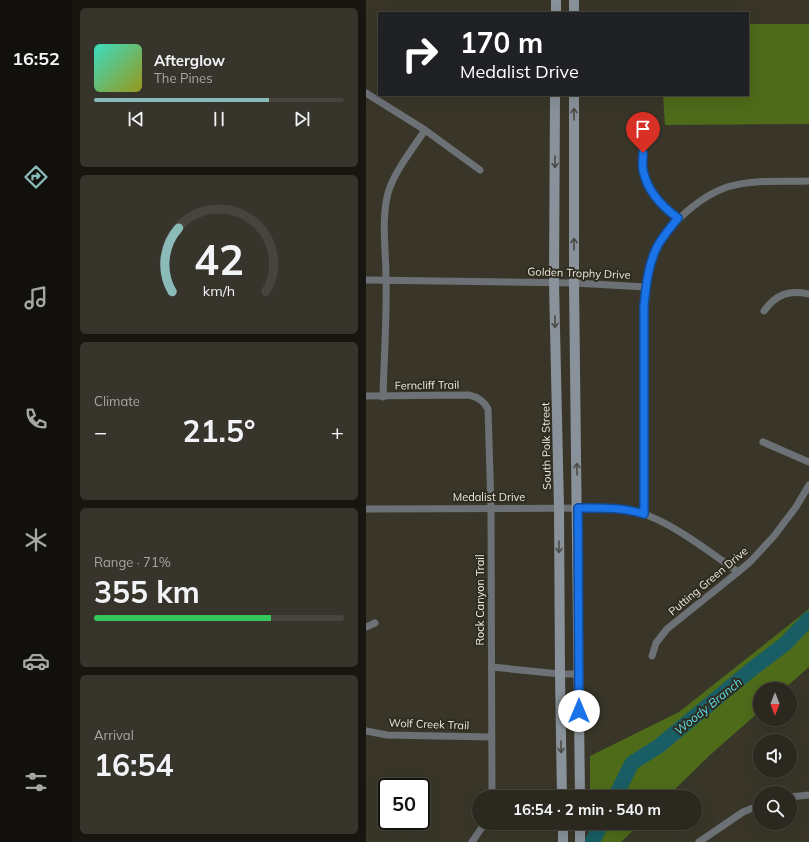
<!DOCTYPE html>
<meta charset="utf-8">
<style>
:root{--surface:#2b281f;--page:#37342c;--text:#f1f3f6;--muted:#a6a6a4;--line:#47443d;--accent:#8bbbb9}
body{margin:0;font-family:Mulish,sans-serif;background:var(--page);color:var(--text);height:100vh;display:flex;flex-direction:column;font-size:15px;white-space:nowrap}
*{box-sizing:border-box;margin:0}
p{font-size:13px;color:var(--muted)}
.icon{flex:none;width:22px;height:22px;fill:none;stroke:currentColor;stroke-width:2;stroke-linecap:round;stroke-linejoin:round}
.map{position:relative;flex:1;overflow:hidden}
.drawer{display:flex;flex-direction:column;gap:8px;padding:8px;background:#181611;width:294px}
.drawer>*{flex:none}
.banner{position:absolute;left:12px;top:12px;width:371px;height:84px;border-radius:0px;box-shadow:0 4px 16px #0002,0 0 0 1px var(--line);background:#202124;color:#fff;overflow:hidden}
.needle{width:26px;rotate:180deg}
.tools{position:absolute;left:387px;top:682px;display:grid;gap:8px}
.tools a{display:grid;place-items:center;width:44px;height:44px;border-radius:50%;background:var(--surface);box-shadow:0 4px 16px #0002,0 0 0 1px var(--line);font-size:20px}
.speed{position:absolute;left:12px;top:778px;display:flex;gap:8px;font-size:20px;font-weight:700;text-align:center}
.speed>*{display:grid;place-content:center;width:52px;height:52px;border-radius:50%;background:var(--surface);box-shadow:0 4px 16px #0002,0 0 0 1px var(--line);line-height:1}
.speed .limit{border:2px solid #111;border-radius:6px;background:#fff;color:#111}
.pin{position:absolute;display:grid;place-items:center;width:34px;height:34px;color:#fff;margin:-41px -17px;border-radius:50% 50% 50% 0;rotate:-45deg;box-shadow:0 0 4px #0007}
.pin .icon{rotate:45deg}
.me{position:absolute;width:44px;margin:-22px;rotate:0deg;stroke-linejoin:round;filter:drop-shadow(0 0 3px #0008)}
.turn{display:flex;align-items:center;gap:14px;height:84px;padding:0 16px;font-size:18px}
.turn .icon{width:52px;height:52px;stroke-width:2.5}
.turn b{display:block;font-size:28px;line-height:34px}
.big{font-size:30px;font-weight:700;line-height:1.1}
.drawer .card{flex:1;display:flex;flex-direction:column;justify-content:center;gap:6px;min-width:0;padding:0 14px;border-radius:6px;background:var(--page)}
.drawer .dial{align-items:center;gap:0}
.dial svg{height:104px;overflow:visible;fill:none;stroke:var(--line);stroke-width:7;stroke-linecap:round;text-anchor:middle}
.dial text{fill:var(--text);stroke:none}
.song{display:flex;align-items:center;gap:12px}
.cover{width:48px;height:48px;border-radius:6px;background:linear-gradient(135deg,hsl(170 70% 55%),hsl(60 70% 35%))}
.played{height:4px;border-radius:2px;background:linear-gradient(90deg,var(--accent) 70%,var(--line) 70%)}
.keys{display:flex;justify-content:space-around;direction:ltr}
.heat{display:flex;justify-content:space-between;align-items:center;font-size:22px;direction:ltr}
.charge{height:6px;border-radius:3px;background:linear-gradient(90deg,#34c759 71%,var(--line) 0)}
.trip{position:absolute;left:106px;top:790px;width:230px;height:40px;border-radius:20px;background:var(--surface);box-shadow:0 4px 16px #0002,0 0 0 1px var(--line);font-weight:700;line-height:40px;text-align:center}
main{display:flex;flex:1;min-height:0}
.menu{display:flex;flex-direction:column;width:72px;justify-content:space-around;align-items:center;background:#11100c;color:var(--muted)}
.menu .icon{width:28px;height:28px}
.menu .on{color:var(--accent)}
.menu b{font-size:18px;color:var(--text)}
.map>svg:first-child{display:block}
.forest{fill:#4e6b1a}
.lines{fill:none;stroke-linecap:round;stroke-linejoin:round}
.river{stroke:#185e64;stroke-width:15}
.street{stroke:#6c7176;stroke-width:7}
.secondary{stroke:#89929a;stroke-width:10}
.oneway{stroke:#4a4b44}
.route-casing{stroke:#114b97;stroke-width:10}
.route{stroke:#1a73e8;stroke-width:7}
.labels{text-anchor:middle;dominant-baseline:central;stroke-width:4;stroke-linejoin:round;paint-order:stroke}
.street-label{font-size:11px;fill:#ebe9e1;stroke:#2f2c1f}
.water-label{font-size:12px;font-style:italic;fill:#5cdde9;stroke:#2f2c1f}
</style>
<main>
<nav class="menu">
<b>16:52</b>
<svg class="icon on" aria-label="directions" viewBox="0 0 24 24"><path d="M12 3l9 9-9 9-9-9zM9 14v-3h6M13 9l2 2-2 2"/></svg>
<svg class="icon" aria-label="music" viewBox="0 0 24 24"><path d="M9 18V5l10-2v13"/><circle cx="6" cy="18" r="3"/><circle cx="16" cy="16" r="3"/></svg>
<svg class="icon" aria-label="phone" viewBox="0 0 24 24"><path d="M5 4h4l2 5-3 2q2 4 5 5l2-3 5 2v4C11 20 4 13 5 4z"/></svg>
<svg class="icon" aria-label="climate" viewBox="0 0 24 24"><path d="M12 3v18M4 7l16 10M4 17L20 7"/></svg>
<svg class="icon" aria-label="car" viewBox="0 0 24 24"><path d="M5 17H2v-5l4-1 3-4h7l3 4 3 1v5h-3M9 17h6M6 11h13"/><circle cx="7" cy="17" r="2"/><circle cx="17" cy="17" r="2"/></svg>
<svg class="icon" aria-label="filters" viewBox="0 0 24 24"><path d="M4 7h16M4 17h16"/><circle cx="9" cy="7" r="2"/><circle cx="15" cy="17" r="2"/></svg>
</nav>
<section class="drawer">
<div class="card">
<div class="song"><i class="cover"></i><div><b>Afterglow</b><p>The Pines</p></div></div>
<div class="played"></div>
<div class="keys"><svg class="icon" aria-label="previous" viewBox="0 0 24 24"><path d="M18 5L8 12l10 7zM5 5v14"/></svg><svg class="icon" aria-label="pause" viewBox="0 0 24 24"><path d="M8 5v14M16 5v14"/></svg><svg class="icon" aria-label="next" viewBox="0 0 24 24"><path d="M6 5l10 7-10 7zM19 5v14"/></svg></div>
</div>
<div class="card dial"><svg viewBox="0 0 100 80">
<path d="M14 69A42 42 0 1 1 86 69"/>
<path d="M14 69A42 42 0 0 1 19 20" stroke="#8bbbb9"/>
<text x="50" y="56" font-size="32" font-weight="700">42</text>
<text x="50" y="72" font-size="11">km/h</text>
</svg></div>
<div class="card"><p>Climate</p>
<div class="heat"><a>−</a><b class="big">21.5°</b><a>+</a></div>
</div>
<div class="card"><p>Range · 71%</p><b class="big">355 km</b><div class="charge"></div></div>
<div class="card"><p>Arrival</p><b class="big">16:54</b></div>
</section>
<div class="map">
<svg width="443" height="842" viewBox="0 0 443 842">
<rect width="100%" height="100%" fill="#393629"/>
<!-- forest -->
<g class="forest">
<polygon points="382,24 443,24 443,124 299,125 297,95 382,95"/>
<polygon points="443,609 443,667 418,689 394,689 394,711 344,755 301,797 224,797 224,756 313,712"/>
<polygon points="224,823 275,823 255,842 224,842"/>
</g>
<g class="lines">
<!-- river -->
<g class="river">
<polyline points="249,797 266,763 293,746 386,669 419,644 443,619"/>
<polyline points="226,842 236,823"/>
</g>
<!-- street -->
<g class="street">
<polyline points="0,93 59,130 114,170"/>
<path d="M277,134C277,145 276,157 277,169C280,190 295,207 312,218"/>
<polyline points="0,280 208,283 280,287"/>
<path d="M398,311C410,294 423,290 443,294"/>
<path d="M0,396L103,395C112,397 118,401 122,409L125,508L126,797"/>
<path d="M17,397C18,357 21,317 20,278C20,251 15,220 22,193C29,170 46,150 59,130"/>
<polyline points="397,442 443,462"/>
<path d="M0,509L235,508C246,508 258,508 269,511C306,522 341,550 372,572"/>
<path d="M278,514V306C282,264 291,235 325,208C336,199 347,192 361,187C387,179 416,182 443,181"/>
<polyline points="0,627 9,623"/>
<polyline points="286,656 290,643 301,629 372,572 384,562 408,536 430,507 443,485"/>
<polyline points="126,667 194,674 213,674"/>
<polyline points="0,731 21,735 125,737"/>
<polyline points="424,797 443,795"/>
<polyline points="106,842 119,823"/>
<polyline points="333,842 377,812 394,805"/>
</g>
<!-- secondary -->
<g class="secondary">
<polyline points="208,0 208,13"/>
<polyline points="190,13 190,0"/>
<polyline points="189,95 188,283 193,508 194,674 196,797"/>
<polyline points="208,95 208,283 214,797"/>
<polyline points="197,823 197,842"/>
<polyline points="214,823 214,842"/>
</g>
</g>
<!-- one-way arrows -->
<defs><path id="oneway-shaft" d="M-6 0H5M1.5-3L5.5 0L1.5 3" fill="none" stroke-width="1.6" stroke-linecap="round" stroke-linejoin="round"/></defs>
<g class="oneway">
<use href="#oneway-shaft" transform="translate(208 114) rotate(-90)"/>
<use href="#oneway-shaft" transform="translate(189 162) rotate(90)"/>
<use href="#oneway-shaft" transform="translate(208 244) rotate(-90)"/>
<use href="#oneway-shaft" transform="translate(189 322) rotate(89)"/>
<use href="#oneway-shaft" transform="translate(211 469) rotate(-91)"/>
<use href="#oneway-shaft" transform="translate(193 547) rotate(90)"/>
<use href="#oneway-shaft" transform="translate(195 747) rotate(89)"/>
</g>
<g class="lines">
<!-- route casing -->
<g class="route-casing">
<path id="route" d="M213,711L212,508C234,508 256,507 278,514V306C280,286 282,265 291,247C296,237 305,227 312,218C295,206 281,190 277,170C276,165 277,159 277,153"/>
</g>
<!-- route -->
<use href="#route" class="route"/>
</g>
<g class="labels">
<!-- street labels -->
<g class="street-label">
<text transform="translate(213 273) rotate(2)">Golden Trophy Drive</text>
<text transform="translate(61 385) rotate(-1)">Ferncliff Trail</text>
<text transform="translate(180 446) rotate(-91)">South Polk Street</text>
<text x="123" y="497">Medalist Drive</text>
<text transform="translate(342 581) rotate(-40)">Putting Green Drive</text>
<text transform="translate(114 600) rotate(-90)">Rock Canyon Trail</text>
<text transform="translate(63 724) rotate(2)">Wolf Creek Trail</text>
</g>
<!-- water labels -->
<g class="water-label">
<text transform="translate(342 706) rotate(-39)">Woody Branch</text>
</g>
</g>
</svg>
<div class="tools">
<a><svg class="needle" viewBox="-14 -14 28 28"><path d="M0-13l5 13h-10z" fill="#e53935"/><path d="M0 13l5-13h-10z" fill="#a6a6a4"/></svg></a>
<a><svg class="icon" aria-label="sound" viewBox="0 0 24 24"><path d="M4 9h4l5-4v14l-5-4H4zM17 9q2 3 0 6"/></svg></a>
<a><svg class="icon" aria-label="search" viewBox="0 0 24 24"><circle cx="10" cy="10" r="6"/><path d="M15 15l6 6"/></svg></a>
</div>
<div class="speed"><div class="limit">50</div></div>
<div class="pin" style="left:277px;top:153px;background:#d93025"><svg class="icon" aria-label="arrive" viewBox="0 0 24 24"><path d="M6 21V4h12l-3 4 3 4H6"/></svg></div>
<svg class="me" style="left:213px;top:711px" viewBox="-20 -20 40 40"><circle r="19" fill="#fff"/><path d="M0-13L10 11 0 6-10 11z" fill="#1a73e8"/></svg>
<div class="trip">16:54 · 2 min · 540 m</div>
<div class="banner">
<div class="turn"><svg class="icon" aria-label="right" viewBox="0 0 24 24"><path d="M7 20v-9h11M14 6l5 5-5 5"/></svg><div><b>170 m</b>Medalist Drive</div></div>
</div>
</div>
</main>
